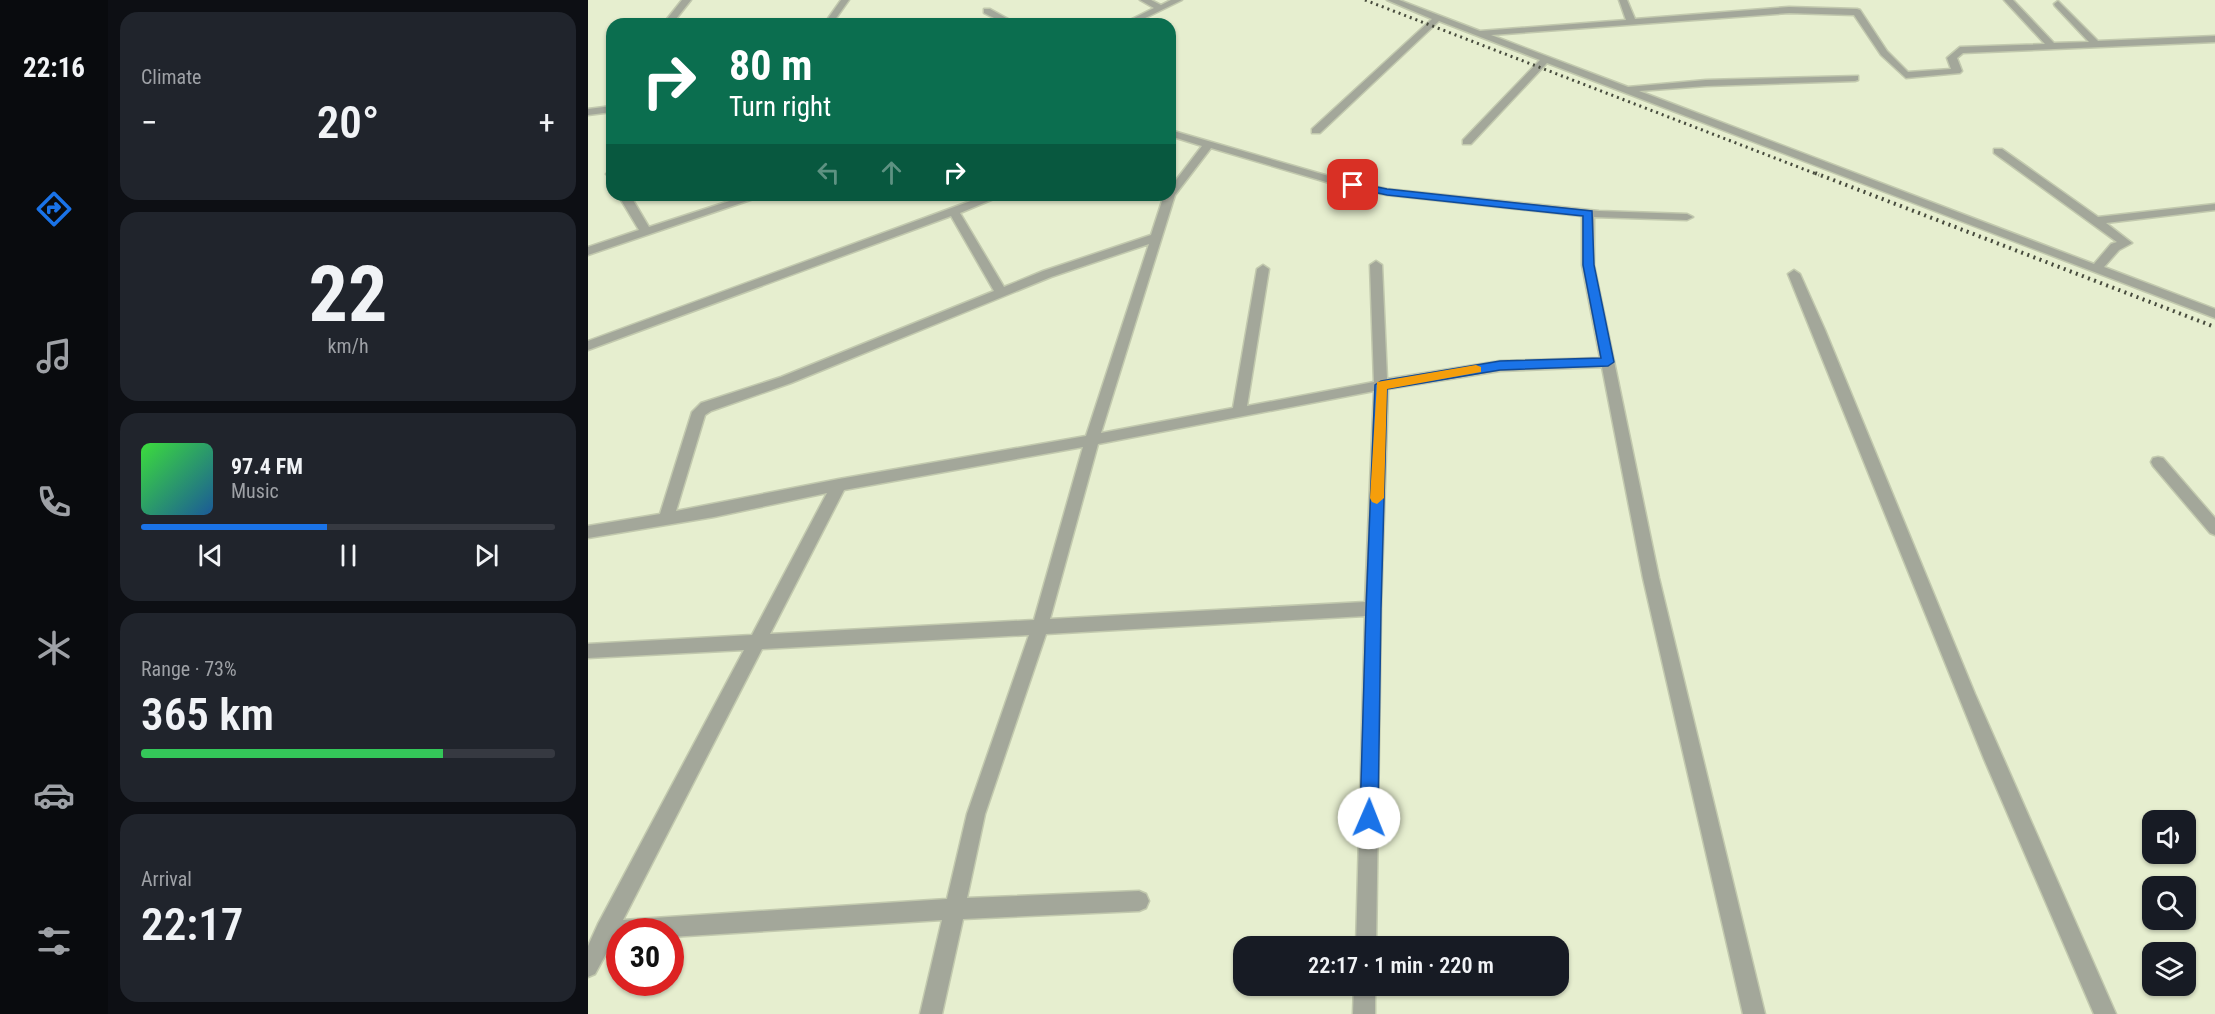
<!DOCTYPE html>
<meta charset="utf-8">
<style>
:root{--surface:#171b24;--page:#20242c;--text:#f1f3f6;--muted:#9ea1a6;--line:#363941;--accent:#1a73e8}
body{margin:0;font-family:"Roboto Condensed",sans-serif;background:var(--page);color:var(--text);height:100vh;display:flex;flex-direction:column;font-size:22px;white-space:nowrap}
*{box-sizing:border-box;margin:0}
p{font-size:20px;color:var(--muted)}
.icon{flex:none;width:33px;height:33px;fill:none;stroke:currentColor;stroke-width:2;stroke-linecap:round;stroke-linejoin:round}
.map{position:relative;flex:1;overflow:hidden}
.side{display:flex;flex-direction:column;gap:12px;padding:12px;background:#0d0f14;width:480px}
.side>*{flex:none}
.top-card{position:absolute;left:18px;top:18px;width:570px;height:183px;border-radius:18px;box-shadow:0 2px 4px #0004;background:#0b6e4f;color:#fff;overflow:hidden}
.tools{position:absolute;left:1554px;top:810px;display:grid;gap:12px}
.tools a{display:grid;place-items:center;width:54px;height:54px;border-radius:12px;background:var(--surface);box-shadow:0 2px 4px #0004;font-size:30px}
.speed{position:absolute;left:18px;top:918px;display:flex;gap:12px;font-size:30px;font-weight:700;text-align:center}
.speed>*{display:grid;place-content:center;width:78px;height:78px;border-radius:50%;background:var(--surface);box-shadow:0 2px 4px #0004;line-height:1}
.speed .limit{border:9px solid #d22;background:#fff;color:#111}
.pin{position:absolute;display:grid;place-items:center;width:51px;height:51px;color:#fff;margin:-26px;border-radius:12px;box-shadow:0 3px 9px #0006}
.me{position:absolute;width:66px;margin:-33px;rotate:1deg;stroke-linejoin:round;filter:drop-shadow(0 0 4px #0008)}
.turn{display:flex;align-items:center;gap:21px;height:126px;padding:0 24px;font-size:27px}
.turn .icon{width:78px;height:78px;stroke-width:2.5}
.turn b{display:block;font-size:42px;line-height:51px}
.lanes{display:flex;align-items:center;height:57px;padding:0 24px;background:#0003;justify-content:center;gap:30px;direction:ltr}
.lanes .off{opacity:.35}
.big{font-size:45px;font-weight:600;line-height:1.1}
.side .tile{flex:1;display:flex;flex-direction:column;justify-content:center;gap:9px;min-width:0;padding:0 21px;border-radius:18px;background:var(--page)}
.side .dial{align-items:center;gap:0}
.dial b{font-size:78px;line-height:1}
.song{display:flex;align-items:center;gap:18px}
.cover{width:72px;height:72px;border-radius:9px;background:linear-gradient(135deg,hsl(120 70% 55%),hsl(210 70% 35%))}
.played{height:6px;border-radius:3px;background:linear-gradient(90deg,var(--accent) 45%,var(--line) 45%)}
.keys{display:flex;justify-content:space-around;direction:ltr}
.heat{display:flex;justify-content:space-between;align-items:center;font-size:33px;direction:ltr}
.charge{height:9px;border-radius:4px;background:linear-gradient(90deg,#34c759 73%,var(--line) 0)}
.trip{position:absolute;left:645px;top:936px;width:336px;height:60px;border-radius:18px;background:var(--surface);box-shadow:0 2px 4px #0004;font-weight:600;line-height:60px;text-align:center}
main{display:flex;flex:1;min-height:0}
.menu{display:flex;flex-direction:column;width:108px;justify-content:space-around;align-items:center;background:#090b0e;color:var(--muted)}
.menu .icon{width:42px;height:42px}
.menu .active{color:var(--accent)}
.menu b{font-size:27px;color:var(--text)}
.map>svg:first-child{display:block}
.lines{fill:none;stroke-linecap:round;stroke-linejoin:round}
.minor-casing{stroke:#c2c9ae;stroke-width:3}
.minor{fill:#a3a79a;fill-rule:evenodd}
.rail-far1{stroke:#474b3d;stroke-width:3;stroke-dasharray:2 4;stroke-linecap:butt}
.rail{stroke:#474b3d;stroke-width:4;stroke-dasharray:2 4.5;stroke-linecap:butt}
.route{fill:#1a73e8;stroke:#114b97;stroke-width:1.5}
.slow{fill:#f59e0b}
</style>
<main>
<nav class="menu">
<b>22:16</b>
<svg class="icon active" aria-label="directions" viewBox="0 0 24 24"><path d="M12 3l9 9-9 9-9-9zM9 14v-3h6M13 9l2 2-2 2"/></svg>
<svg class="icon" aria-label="music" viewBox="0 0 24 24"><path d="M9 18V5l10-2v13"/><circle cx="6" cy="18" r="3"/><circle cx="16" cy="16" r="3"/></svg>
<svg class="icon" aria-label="phone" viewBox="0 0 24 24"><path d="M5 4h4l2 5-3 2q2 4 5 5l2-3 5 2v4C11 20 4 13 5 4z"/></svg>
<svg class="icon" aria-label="climate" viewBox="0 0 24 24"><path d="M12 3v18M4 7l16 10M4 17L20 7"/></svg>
<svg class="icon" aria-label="car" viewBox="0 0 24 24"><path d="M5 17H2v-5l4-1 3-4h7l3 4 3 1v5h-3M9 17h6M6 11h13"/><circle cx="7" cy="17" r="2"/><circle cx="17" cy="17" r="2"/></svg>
<svg class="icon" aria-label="filters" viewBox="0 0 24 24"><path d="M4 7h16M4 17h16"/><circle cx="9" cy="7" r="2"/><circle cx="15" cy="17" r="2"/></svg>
</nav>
<section class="side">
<div class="tile"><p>Climate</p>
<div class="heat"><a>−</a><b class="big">20°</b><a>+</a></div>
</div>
<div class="tile dial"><b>22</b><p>km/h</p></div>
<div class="tile">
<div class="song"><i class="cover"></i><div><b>97.4 FM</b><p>Music</p></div></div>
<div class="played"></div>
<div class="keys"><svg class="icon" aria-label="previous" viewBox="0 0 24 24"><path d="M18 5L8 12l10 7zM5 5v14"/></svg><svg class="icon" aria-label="pause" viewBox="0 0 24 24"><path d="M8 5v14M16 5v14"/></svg><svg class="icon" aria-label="next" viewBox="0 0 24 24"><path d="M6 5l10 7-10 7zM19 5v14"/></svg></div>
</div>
<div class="tile"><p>Range · 73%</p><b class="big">365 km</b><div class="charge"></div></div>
<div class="tile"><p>Arrival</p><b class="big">22:17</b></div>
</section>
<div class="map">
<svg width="1627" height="1014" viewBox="0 0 1627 1014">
<rect width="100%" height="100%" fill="#e6eecf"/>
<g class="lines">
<!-- minor casing -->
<g class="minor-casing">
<g id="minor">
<polygon points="94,0 103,0 84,24 75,24"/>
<polygon points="253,0 261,0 244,24 236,24"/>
<polygon points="552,0 563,0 573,5 583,0 594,0 545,24 534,24 566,8"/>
<polygon points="799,0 811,0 892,31 1038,20 1031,0 1039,0 1047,19 1201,7 1269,9 1272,10 1299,51 1320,72 1363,69 1359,58 1372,47 1457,44 1416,0 1425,0 1466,43 1501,42 1467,6 1466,4 1470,1 1510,41 1627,36 1627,42 1375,53 1369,58 1374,71 1372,73 1318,78 1293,55 1266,15 1201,13 903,35 1040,87 1118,80 1270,76 1270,80 1267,81 1118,86 1051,91 1506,264 1523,244 1529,242 1406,153 1406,149 1414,149 1510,217 1627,204 1627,210 1518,223 1544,243 1531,250 1516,267 1627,309 1627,318 959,63 883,144 875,144 875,140 952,60 851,21 732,133 724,133 724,129 844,19"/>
<polygon points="396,9 402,9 429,24 418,24 396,13"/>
<polygon points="24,106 24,112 0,115 0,109"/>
<path d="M582,130L751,179L799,189L1011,211L1099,214L1105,217L1099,220L1006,217V265L1071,578L1177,1014H1155L1055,578L1014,367L912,371L800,389L793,609L788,946H768L777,616L458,634L397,814L379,898L551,891L558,894L561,901L558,908L551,911L375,919L354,1014H332L354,920L82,937V932H32V940L25,941L7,974L0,977V946L10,924L156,650L0,658V644L164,635L239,493L126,517L0,538V526L72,514L104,412L113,403L193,377L406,291L363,216L0,350V341L399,195H415L372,213L416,287L455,271L563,235L576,195H582V188L614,146L582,136ZM623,148L745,184L799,195L994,216V265L1012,358L912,361L799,379L794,265L788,261L782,265L786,382L659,406L681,269L675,265L669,269L645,408L513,433L587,195ZM561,244L498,436L251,479L88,511L117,415L123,411L203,383L463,277ZM786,391L777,602L462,619L510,444ZM495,447L446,620L182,634L256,490ZM441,635L379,814L359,899L35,920L174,649Z"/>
<polygon points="23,171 24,171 24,178 18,174"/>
<polygon points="30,195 42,195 61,227 160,195 177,195 0,255 0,247 51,230"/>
<polygon points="1206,270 1212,274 1237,330 1387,694 1528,1014 1506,1014 1396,759 1200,274"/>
<polygon points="1570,457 1575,458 1627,518 1627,535 1622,533 1565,466 1563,462 1565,458"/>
<polygon points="766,986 787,986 787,1014 765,1014"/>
</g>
</g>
<!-- minor -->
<use href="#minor" class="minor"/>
<!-- rail-far1 -->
<polyline class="rail-far1" points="777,0 1231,175"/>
<!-- rail -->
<polyline class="rail" points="1227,173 1627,327"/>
</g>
<!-- route -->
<polygon class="route" points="765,182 799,189 1004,211 1006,265 1026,362 1020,366 912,370 799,389 793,609 790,818 787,824 781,827 775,824 772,818 778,609 787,385 793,381 912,361 1013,358 995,265 995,216 799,195 762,187 760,185"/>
<!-- slow -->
<polygon class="slow" points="888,365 893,367 893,372 799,389 796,498 789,504 784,502 782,498 789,382"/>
</svg>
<div class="tools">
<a><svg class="icon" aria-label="sound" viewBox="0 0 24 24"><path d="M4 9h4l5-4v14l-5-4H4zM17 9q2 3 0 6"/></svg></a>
<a><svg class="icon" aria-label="search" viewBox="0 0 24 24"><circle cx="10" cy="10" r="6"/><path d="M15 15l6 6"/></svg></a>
<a><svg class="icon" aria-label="layers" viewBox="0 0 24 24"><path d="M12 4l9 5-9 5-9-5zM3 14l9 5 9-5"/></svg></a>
</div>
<div class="speed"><div class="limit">30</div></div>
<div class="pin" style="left:765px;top:185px;background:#d93025"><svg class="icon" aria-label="arrive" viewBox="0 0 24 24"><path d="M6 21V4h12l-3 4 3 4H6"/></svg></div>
<svg class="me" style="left:781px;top:818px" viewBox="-20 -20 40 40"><circle r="19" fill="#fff"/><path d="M0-13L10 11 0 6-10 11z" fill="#1a73e8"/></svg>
<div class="trip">22:17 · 1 min · 220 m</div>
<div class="top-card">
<div class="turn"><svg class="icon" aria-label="right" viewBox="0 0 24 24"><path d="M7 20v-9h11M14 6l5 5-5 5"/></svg><div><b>80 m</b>Turn right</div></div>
<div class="lanes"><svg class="icon off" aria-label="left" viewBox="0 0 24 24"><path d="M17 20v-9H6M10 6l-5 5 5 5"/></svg><svg class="icon off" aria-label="ahead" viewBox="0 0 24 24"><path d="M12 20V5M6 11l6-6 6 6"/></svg><svg class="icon" aria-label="right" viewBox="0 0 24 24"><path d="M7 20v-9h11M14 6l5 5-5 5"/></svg></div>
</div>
</div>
</main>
